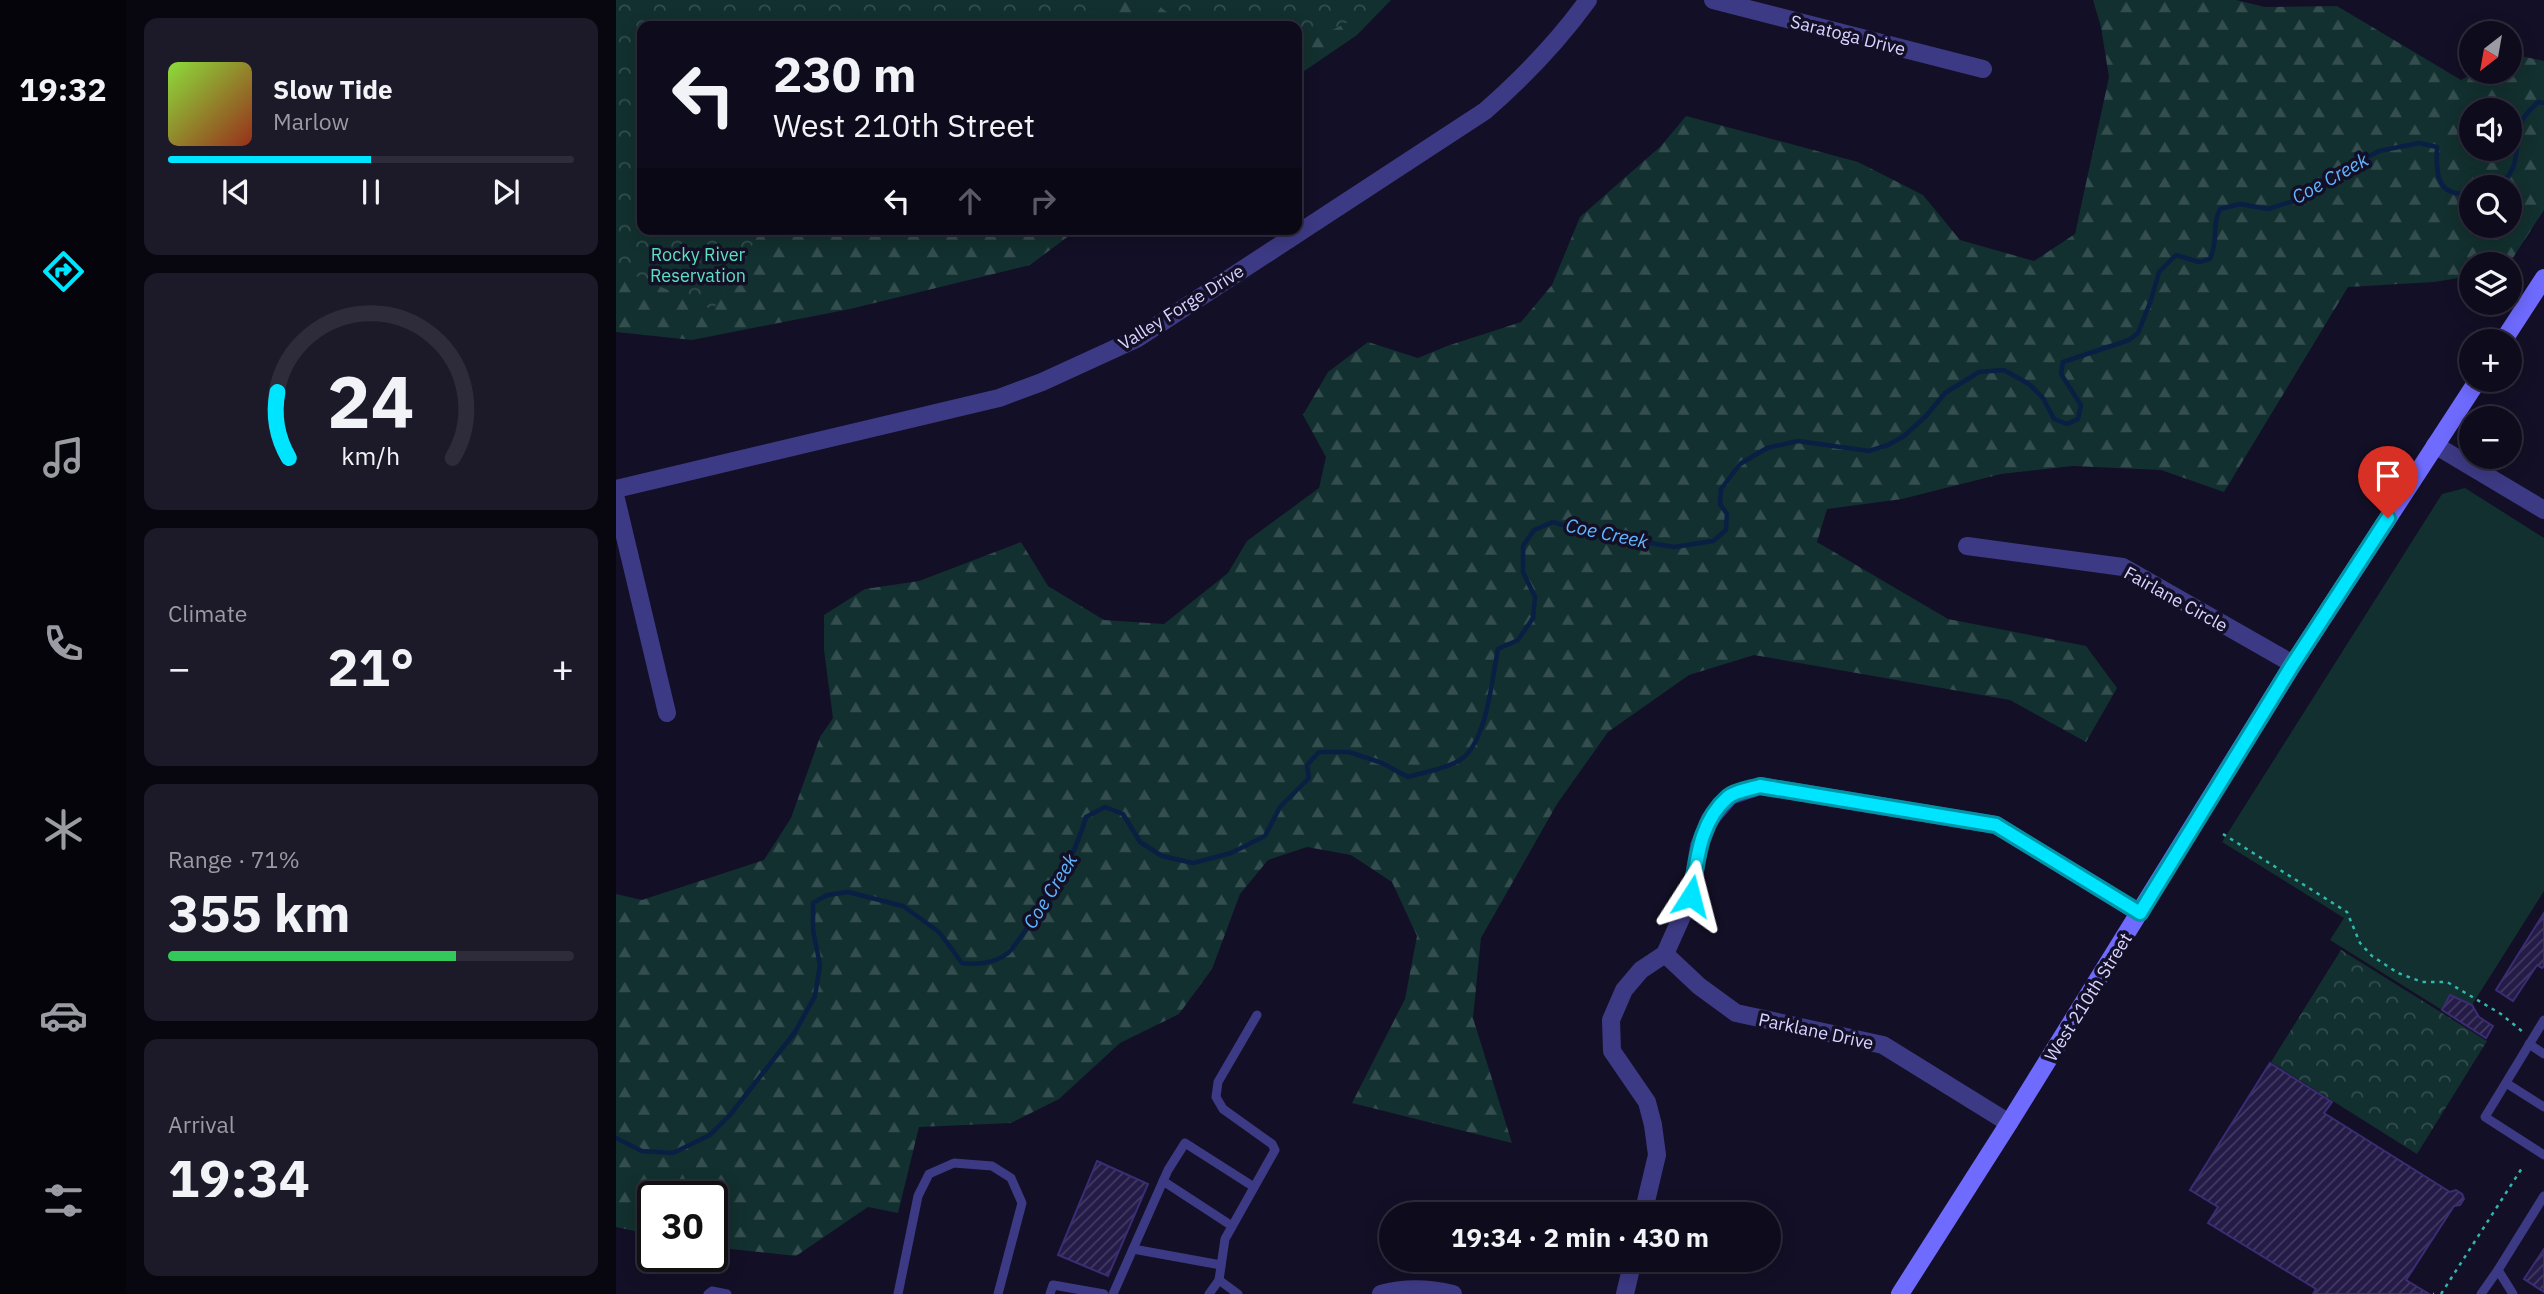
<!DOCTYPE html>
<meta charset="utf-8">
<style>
:root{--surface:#0e0b1c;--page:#1c1929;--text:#f1f3f6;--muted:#9b9ba3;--line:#2e2b3b;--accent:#00e5ff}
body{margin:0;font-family:"IBM Plex Sans",sans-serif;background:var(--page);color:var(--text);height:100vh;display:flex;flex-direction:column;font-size:26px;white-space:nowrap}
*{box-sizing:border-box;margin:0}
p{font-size:23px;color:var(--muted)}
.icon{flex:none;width:38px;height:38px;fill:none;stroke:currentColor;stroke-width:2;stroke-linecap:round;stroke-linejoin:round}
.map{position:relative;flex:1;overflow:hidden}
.details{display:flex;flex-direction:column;gap:18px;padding:18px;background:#08060f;width:490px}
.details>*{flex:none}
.hud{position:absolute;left:21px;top:21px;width:665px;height:214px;border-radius:14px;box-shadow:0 4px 18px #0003,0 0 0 2px var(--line);background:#0e0b1c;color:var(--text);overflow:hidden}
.needle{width:46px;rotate:211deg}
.tools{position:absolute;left:1843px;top:21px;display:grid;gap:14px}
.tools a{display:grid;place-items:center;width:63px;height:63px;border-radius:50%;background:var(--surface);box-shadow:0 4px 18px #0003,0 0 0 2px var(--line);font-size:35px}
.speed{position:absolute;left:21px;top:1181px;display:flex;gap:14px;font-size:35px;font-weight:700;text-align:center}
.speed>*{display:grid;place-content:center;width:91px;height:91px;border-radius:50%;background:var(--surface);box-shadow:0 4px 18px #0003,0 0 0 2px var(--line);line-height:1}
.speed .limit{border:4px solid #111;border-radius:10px;background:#fff;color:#111}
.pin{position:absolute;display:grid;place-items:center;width:60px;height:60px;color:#fff;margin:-72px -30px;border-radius:50% 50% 50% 0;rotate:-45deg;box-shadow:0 0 7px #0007}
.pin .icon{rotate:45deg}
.me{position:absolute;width:77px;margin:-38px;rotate:9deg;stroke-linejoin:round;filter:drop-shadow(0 0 5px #0008)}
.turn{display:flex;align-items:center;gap:24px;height:147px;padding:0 21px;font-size:32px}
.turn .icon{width:91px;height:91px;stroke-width:2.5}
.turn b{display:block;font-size:49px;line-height:60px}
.lanes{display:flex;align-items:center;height:66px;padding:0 21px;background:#0003;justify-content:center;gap:35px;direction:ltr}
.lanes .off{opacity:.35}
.big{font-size:52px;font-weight:800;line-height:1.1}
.details .tile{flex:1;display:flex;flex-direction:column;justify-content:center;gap:10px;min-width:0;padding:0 24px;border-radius:14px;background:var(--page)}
.details .dial{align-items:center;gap:0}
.dial svg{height:182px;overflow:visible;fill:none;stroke:var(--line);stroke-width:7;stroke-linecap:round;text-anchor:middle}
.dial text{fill:var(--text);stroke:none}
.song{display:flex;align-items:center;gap:21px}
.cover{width:84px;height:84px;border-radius:10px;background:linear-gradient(135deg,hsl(90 70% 55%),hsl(10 70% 35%))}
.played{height:7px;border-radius:4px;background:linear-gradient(90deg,var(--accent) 50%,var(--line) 50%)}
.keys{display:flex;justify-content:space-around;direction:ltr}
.heat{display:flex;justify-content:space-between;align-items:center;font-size:38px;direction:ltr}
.charge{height:10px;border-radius:5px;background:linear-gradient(90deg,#34c759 71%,var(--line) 0)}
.trip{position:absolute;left:763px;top:1202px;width:402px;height:70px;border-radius:35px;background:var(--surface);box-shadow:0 4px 18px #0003,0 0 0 2px var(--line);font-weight:800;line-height:70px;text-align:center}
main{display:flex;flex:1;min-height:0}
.dock{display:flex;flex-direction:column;width:126px;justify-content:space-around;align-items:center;background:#06040b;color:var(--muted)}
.dock .icon{width:49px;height:49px}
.dock .active{color:var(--accent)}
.dock b{font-size:32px;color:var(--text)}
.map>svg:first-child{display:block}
.forest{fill:url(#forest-firs);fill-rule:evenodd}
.park{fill:url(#park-crowns)}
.pitch{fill:#12302f}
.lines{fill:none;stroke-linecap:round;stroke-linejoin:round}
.stream{stroke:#0a1f44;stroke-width:4.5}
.building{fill:url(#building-hatch);stroke:#3b2d73;stroke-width:2}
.path{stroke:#2fb8b0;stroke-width:2.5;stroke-dasharray:3.5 5;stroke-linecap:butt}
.lane{stroke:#3d3a85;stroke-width:9}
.street{stroke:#3d3a85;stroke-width:18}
.secondary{stroke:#6f6bff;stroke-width:18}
.route-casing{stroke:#0095a6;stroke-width:18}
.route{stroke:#00e5ff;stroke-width:12}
.labels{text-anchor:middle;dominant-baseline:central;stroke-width:7;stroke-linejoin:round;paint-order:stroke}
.street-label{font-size:18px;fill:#d9d4ff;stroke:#130f26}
.park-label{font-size:18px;fill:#5fe0c0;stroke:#130f26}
.water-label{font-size:19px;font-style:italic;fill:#62b6ff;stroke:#130f26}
</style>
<main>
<nav class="dock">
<b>19:32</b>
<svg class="icon active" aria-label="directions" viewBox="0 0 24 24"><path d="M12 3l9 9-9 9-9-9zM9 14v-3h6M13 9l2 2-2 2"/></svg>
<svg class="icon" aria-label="music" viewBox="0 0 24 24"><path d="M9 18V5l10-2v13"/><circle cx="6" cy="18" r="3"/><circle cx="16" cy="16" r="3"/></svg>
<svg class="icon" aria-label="phone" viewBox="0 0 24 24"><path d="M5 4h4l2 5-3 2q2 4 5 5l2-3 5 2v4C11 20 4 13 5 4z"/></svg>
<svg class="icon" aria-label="climate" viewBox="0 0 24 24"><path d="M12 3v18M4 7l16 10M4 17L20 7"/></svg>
<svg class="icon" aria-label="car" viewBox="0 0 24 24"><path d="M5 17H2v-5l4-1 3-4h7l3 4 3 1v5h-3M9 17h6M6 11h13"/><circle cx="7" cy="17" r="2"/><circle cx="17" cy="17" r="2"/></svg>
<svg class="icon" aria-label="filters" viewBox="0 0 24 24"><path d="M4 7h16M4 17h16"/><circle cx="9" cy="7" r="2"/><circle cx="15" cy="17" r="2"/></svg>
</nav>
<section class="details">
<div class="tile">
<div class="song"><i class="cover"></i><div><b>Slow Tide</b><p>Marlow</p></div></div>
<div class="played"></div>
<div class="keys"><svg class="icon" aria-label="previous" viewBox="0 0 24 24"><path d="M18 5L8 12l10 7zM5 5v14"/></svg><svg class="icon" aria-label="pause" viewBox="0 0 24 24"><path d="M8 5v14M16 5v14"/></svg><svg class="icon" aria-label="next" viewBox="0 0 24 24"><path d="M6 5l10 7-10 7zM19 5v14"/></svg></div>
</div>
<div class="tile dial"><svg viewBox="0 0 100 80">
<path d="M14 69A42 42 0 1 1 86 69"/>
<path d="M14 69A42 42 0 0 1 9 40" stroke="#00e5ff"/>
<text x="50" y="56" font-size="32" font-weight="700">24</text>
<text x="50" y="72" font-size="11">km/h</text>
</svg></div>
<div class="tile"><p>Climate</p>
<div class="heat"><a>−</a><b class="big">21°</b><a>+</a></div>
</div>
<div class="tile"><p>Range · 71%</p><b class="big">355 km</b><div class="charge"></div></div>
<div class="tile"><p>Arrival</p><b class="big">19:34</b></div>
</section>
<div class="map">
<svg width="1928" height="1294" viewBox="0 0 1928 1294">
<defs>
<pattern id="forest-firs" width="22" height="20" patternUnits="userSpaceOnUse" patternTransform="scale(1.75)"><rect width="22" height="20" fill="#12302f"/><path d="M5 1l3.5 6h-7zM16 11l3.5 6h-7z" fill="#344d4e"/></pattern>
<pattern id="park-crowns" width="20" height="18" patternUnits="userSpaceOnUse" patternTransform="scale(1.75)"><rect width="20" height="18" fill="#12302f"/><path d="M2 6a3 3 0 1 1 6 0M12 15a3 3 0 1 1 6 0" fill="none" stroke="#344d4e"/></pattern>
<pattern id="building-hatch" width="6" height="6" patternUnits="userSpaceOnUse" patternTransform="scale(1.75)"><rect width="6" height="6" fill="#241b47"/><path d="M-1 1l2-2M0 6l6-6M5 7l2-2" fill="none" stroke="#433b63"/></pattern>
</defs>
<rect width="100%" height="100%" fill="#130f26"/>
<!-- forest -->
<g class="forest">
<polygon points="396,0 775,0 741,35 681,76 681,26 360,26"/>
<path d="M1477,0H1620L1649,7L1721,6L1845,80L1861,72H1894L1895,54L1928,61V210L1893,264H1855V276L1818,282L1732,287L1608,492L1545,470L1457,466L1385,474L1286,499L1211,509L1201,542L1332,619L1470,646L1501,688L1470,742L1394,700L1138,655L1073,675L992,732L941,804L865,938L857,1018L896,1143L736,1103L789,999L801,936L776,882L735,855L691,847L652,860L624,894L596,969L563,1014L504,1043L443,1099L395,1123L303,1127L282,1213L252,1207L180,1256L96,1247V1197H37V1235L0,1227V894L26,900L148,860L175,818L204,737L217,718L208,650V615L249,589L303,581L405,542L432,586L488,620L548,624L612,573L631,541L703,488L710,457L687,415L712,372L752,342L802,358L831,346L905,322L936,285L964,217L1045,146L1070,116L1242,162L1307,195L1344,240L1418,261L1459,234L1493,77L1485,27ZM1855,110H1894V149H1855ZM1855,187H1894V226H1855Z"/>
<polygon points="0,31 26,229 462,229 414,265 234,309 76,340 0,332"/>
</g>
<!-- park -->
<g class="park">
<polygon points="0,0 505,0 445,26 26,26 26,229 146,229 97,310 0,267"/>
<polygon points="535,0 775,0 681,48 681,26 569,26"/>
<polygon points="1725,950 1871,1041 1801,1154 1655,1062"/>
</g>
<!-- pitch -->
<polygon class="pitch" points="1849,488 1928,538 1928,891 1856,1005 1834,995 1826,1010 1714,940 1728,918 1606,842 1826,494"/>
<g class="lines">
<!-- stream -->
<g class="stream">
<path d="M1878,187C1909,172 1896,142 1907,119C1910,113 1917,107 1922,102L1928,103"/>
<path d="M0,1138L26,1151L57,1153L94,1135L114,1115L179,1032L199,996L204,965L197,930V903L211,895L232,892L287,906L323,932L346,963C362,965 378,964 392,953C398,947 404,938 409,931C437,896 457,861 470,817L489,807L507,814L524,842L546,856L577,863L615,853L649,836L664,807L693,778L691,765L703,752H733L766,763L792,777C808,772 830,769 844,760C871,743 876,678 882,649L902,640L917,618L919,597L907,572V546L918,530L937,522L974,533L1058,547L1097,541L1110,530L1111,514L1104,504L1105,489L1124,464L1151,448L1182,441L1253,451L1272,445L1288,436L1310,416L1329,393L1363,372L1388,370L1413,384L1427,398L1438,419L1451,424L1462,419L1465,405L1445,374L1447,362L1513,340L1522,333L1535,300L1543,272L1560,255L1583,262L1594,259C1603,239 1595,227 1604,209L1624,204L1652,209L1687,198L1721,173L1763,151L1803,143L1821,147C1820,174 1820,198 1855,193"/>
</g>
</g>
<!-- building -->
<g class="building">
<polygon points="1928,913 1928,966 1926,968 1921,965 1897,1001 1880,990"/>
<polygon points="1834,995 1856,1005 1863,1017 1877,1026 1870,1038 1826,1010"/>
<polygon points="1654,1063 1716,1102 1708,1113 1834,1192 1840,1190 1846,1194 1848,1199 1844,1205 1838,1206 1790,1280 1813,1294 1697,1294 1700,1289 1592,1223 1602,1207 1574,1190"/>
<polygon points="481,1161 532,1184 492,1276 442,1255"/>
<polygon points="1928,1249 1928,1292 1908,1279"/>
</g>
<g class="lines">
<!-- path -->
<g class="path">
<polyline points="1607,834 1731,912 1744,943 1756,956 1782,973 1806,982 1831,982 1885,1014 1907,1032"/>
<polyline points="1817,1294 1818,1294"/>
<polyline points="1825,1294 1906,1168"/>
</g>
<!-- lane -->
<g class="lane">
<polyline points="1928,1020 1869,1117 1928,1155"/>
<polyline points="1913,1044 1928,1054"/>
<polyline points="1890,1083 1928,1107"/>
<polyline points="547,1181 616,1226"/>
<polyline points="517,1249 605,1265"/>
<polyline points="603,1280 622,1294"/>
<polyline points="92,1294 96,1291 111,1294"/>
<polyline points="282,1294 302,1196 313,1174 338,1163 376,1166 395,1178 406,1203 382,1294"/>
<polyline points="434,1294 437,1285 488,1294"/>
<polyline points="497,1294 552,1170 569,1143 638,1187"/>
<polyline points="593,1294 603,1280 609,1239 659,1150 656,1144 607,1109 600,1097 602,1082 641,1015"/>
<polyline points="1865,1294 1882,1270"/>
<polyline points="1897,1294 1882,1270 1928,1196"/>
</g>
<!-- street -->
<g class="street">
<polyline points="1097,0 1367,69"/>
<polyline points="1819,445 1928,510"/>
<path d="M0,489L383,398L426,382L522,338L869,111C909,76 941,43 972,0"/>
<polyline points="0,499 51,713"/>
<polyline points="1351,546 1507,567 1677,664"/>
<polyline points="1049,954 1083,986 1120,1013 1267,1045 1393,1123"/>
<polyline points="1027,1214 1041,1155 1037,1125 1031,1102 996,1051 995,1020 1008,990 1025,970 1049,954 1075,896 1083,846 1094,819 1114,796 1144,786 1380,825 1524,913"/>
<path d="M765,1294C790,1287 812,1288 837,1294"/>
<polyline points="1009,1294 1017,1260"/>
</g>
<!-- secondary -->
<g class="secondary">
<polyline points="1887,341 1928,278"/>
<polyline points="1284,1294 1393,1123 1677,664 1862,380"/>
</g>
</g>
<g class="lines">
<!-- route casing -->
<g class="route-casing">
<path id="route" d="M1075,896C1081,861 1083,822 1112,797C1119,791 1134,789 1144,786L1380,825L1524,913L1677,664L1772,518"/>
</g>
<!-- route -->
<use href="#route" class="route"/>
</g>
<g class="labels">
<!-- street labels -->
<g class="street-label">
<text transform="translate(1232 35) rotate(14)">Saratoga Drive</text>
<text transform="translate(565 307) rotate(-32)">Valley Forge Drive</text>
<text transform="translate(1560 599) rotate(29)">Fairlane Circle</text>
<text transform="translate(1472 997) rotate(-58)">West 210th Street</text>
<text transform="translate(1200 1031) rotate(12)">Parklane Drive</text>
</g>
<!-- park labels -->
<g class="park-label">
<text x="82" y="254">Rocky River<tspan x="82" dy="21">Reservation</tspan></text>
</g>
<!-- water labels -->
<g class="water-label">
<text transform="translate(1714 178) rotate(-29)">Coe Creek</text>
<text transform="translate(991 533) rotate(12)">Coe Creek</text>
<text transform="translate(434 891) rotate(-58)">Coe Creek</text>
</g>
</g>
</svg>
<div class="tools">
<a><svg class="needle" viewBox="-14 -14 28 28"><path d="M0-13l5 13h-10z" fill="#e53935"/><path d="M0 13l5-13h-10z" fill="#9b9ba3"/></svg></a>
<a><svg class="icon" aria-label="sound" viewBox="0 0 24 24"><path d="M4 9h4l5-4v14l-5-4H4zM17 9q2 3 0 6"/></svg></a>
<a><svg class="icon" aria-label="search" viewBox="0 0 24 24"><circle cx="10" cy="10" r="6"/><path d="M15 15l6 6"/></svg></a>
<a><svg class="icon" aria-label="layers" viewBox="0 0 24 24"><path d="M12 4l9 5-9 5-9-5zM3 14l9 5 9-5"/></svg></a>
<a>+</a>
<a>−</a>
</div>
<div class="speed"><div class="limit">30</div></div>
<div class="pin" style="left:1772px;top:518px;background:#d93025"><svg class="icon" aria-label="arrive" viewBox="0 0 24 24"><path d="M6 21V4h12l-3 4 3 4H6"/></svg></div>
<svg class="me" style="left:1075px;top:896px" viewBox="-20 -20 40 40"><path d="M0-17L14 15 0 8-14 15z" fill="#00e5ff" stroke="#fff" stroke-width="4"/></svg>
<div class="trip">19:34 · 2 min · 430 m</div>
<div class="hud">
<div class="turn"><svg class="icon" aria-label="left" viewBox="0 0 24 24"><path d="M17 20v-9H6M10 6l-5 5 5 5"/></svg><div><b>230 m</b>West 210th Street</div></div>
<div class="lanes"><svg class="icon" aria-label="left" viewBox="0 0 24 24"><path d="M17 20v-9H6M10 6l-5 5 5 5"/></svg><svg class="icon off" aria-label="ahead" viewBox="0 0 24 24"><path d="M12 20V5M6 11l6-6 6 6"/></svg><svg class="icon off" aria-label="right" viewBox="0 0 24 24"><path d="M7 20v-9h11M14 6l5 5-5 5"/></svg></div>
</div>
</div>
</main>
